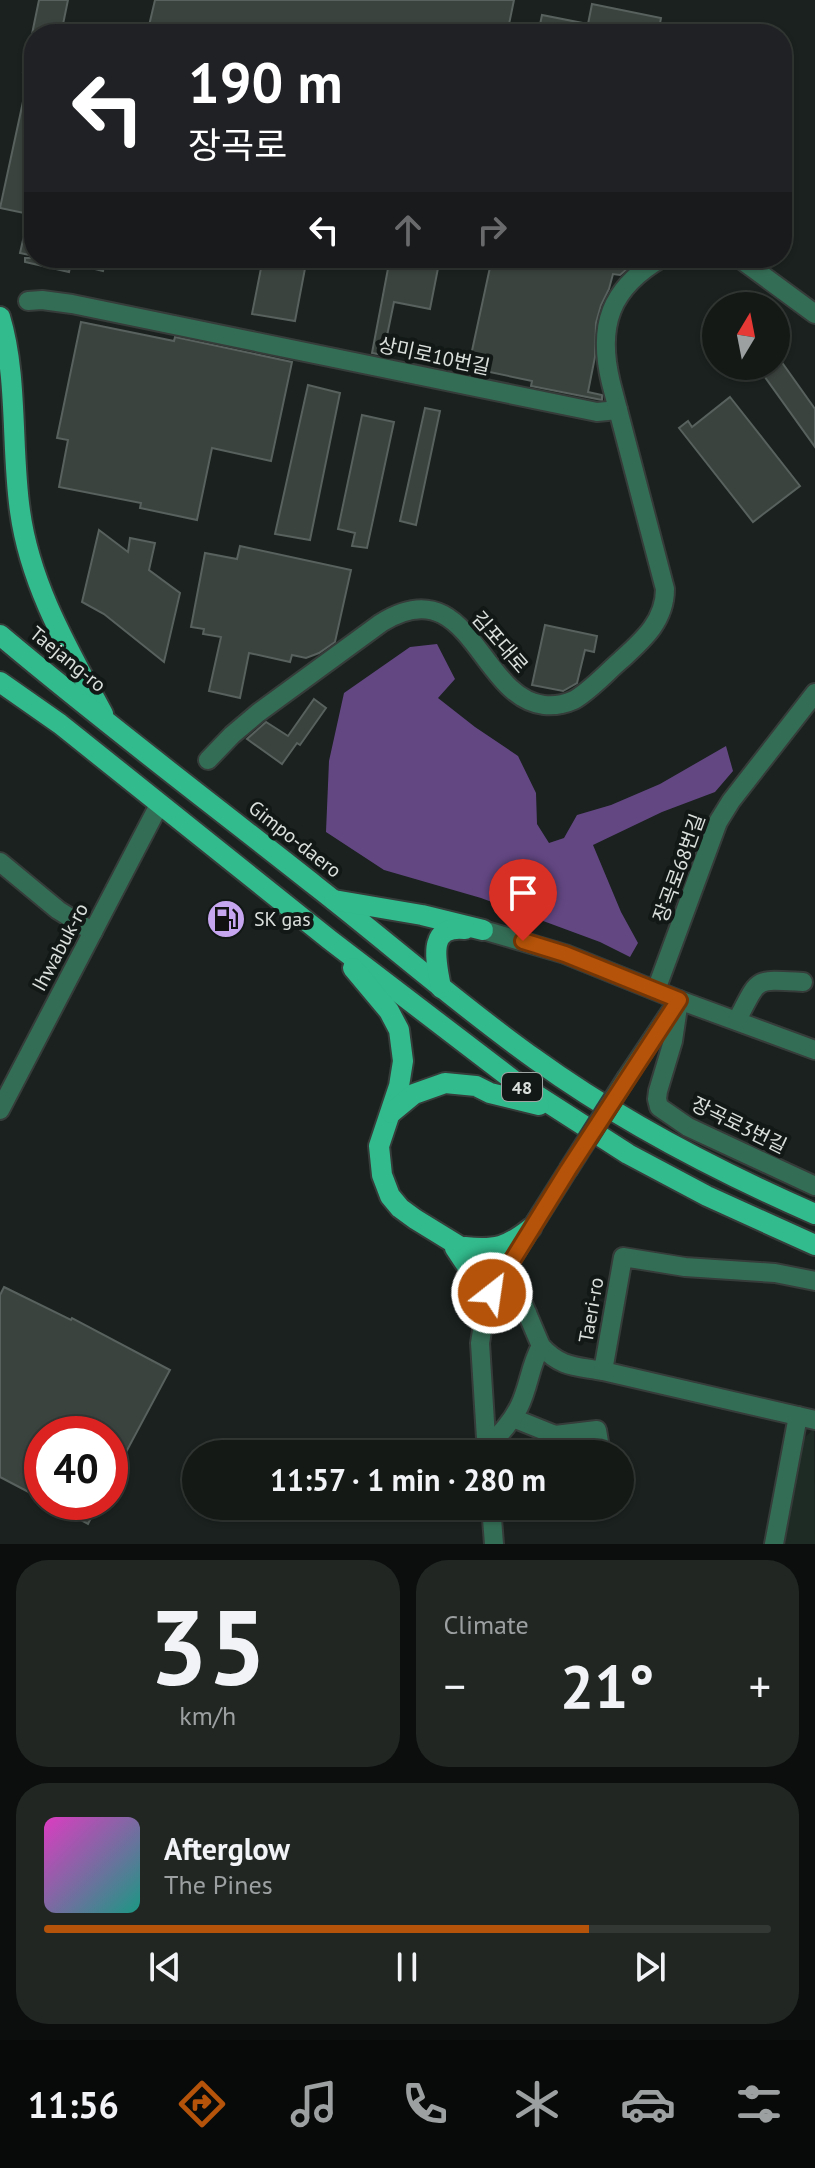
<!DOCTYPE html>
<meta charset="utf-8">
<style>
:root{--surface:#141916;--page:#212623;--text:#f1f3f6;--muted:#9da0a1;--line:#333835;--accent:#b45309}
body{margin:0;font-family:"PT Sans","Noto Sans KR",sans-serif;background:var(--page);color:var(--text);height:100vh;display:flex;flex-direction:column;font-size:30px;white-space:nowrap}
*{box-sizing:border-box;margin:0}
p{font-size:26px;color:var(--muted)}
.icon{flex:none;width:44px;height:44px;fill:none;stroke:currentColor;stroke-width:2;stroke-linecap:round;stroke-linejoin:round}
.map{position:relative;height:1544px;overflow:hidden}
.sheet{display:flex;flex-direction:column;gap:16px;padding:16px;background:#0b0e0c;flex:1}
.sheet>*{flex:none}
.guide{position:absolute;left:24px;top:24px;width:768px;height:244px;border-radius:32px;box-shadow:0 2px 6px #0004,0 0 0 2px var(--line);background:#202124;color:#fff;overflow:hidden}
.needle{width:52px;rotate:10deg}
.fabs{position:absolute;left:702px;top:292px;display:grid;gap:16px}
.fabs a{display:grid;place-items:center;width:88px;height:88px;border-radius:50%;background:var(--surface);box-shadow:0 2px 6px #0004,0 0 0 2px var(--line);font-size:40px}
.speed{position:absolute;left:24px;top:1416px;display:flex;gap:16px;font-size:40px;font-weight:700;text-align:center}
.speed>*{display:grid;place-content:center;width:104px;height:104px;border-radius:50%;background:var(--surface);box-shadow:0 2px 6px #0004,0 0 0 2px var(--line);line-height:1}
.speed .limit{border:12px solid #d22;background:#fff;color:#111}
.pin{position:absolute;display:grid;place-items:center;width:68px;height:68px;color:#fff;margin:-82px -34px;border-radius:50% 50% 50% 0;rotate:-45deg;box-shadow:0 0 8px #0007}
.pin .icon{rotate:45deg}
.me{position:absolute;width:88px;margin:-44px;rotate:30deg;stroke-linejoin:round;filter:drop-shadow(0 0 6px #0008)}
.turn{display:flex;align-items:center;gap:28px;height:168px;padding:0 32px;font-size:36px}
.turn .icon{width:104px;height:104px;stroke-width:2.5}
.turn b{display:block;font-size:56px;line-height:68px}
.lanes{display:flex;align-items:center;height:76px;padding:0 32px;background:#0003;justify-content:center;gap:40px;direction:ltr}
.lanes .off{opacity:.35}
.big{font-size:60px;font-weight:700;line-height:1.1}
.sheet .tile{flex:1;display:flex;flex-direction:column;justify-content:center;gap:12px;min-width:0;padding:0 28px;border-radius:32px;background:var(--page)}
.sheet .dial{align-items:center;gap:0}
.dial b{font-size:104px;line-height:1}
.song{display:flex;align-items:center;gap:24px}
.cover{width:96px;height:96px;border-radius:12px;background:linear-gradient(135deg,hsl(310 70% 55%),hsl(170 70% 35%))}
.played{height:8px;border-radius:4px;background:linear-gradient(90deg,var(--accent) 75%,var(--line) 75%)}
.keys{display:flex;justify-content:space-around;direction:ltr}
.heat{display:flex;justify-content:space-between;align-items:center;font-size:44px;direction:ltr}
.sheet .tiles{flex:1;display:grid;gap:16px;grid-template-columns:1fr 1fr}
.tile:last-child{grid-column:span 2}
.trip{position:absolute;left:182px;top:1440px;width:452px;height:80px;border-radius:40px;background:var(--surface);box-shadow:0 2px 6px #0004,0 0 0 2px var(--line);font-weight:700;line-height:80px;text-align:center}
.menu{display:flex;height:128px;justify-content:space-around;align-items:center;background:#080a09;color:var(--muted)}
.menu .icon{width:56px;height:56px}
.menu .active{color:var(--accent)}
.menu b{font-size:36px;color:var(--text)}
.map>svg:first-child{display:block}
.built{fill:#1d2b24}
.forest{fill:#634783}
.building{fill:#3b433f;stroke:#58615d;stroke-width:2}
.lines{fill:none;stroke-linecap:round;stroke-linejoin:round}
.minor-casing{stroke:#353c39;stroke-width:22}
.major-casing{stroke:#353c39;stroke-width:24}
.minor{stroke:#346d56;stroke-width:18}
.major{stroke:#32bb8d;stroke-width:20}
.minor-bridge-casing{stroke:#353c39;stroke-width:22;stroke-linecap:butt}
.minor-bridge{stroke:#346d56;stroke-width:18}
.route-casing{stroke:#753606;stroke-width:20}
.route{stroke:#b45309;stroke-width:14}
.labels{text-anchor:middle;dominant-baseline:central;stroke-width:8;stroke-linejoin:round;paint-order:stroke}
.shield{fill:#111815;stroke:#9ea4a1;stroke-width:2}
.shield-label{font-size:18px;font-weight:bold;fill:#dbe0dd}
.street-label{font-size:20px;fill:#dbe0dd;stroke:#111815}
.poi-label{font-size:20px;fill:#dbe0dd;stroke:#111815;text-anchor:start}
</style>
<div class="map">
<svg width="815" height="1544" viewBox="0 0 815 1544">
<rect width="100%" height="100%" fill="#1a211e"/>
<!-- built -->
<polygon class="built" points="814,1429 815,1544 784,1544 803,1439"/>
<!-- forest -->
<polygon class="forest" points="437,644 455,679 438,698 475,727 518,756 536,793 537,824 549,843 564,838 577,815 611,805 660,784 726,746 733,771 715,792 662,812 593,845 621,912 638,943 630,957 600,942 481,898 384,870 326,832 329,761 344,693 410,647"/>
<!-- building -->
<g class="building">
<polygon points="39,0 68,0 61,34 32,34"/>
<polygon points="155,0 514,0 507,34 147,34"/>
<polygon points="592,4 661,18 658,34 538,34 542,15 588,24"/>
<polygon points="30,44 34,44 34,74 23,72"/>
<polygon points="24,97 34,99 34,256 20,253 29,214 0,208"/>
<polygon points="25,258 106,258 103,271 71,263 69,272 25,262"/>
<polygon points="263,258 307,258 295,321 252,314"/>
<polygon points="390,258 440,258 430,309 394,302 383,355 372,353"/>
<polygon points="492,258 629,258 627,269 620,275 613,274 609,289 601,305 596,323 595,357 588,392 602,395 602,400 531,386 532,381 480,370 481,362 470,360"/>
<polygon points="81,322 174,341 175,337 292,362 271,461 212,448 197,520 140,508 141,503 59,487 68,440 57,438"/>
<polygon points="776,354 815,409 815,447 762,373 772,366 776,366"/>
<polygon points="308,385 340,393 310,540 275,534"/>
<polygon points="730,397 800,486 753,522 679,428 688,421 692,427"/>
<polygon points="425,408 440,411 416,525 400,521"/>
<polygon points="362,415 394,422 367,548 352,546 355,533 338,529"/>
<polygon points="99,530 128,552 130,538 155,543 149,570 180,593 164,662 104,614 82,602"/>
<polygon points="240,546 351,570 335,642 319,653 306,658 292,655 290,662 249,653 240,698 209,691 221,637 203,634 204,629 191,627 205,553 237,559"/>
<polygon points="545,625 597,636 594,652 585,650 577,683 563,691 532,685"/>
<polygon points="314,699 326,708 300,745 297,743 282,764 247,739 266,722 288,736"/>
<polygon points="4,1287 71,1320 72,1318 170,1370 110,1482 110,1434 42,1434 42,1499 0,1477 0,1295"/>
<polygon points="47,1502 99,1502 88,1524"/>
</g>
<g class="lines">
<!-- minor casing -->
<g class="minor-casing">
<g id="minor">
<polyline points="739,258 815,314"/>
<polyline points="28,301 42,300 72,304 597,412 618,410"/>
<path d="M208,760L232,735L258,713L381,623C470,567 479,698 544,705C553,706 565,704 574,700C591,690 606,673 621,660C643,640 665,621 665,589L611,383C597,326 610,288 662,258"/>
<polyline points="0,862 58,910 93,932"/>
<polyline points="483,930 565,954 679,1000 815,1050"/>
<polyline points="656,990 718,822 731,801 815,693"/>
<polyline points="679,1000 673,1041 658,1091 657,1099 659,1107 688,1127 815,1186"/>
<path d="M737,1020C760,977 753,979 803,982"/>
<polyline points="627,1077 675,1005"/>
<polyline points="0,1110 159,805"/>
<path d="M503,1273L513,1285L524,1306L541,1346C561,1368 576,1366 603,1371L623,1257L685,1267L775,1273L815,1281"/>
<path d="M483,1322C501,1309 505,1304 527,1313"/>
<polyline points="603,1371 815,1420"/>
<polyline points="513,1418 555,1435 597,1430 601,1454"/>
<path d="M487,1448C499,1435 511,1423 519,1407C529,1387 530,1365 541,1346"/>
<polyline points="487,1454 480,1343 485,1313 492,1293 503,1273 568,1170"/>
<polyline points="491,1506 494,1544"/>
<polyline points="774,1544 798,1416"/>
</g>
</g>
<!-- major casing -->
<g class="major-casing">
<g id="major">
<path d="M0,317C18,376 11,449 20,511C30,585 68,649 103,714"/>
<path d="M0,635C103,722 211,803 317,887C390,944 459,1005 535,1059C622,1122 717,1171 815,1214"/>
<polyline points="0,682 60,724 330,940 513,1080 628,1154 707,1196 815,1245"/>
<polyline points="334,900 422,915 483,930"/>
<polyline points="353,968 389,1011 399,1030 403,1061 399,1086 379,1146 382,1175 390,1196 400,1208 415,1219 503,1273"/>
<path d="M441,988C437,963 425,925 465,929"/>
<polyline points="391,1113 414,1094 445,1083 476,1086 490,1093 539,1105"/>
<path d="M465,1247C496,1250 507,1247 531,1228"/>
<polyline points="455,1248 477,1281 485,1313"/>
</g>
</g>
<!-- minor -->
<use href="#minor" class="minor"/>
<!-- major -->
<use href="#major" class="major"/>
<!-- minor-bridge casing -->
<g class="minor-bridge-casing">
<polyline id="minor-bridge" points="568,1170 627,1077"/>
</g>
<!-- minor-bridge -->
<use href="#minor-bridge" class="minor-bridge"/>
</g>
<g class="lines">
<!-- route casing -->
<g class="route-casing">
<polyline id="route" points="492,1293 568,1170 679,1000 565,954 523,941"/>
</g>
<!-- route -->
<use href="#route" class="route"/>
</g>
<!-- icons -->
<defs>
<g id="fuel-disc" transform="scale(2)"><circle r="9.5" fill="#c7a6f0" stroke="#111815"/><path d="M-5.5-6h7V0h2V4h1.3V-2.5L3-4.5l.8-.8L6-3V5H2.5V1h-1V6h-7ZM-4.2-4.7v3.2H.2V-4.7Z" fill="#111"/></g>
</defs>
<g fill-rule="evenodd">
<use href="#fuel-disc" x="226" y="919"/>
</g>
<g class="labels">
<!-- shield labels -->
<rect class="shield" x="502" y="1073" width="40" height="28" rx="6"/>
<g class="shield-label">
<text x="522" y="1087">48</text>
</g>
<!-- street labels -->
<g class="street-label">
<text transform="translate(434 356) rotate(12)">상미로10번길</text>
<text transform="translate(500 642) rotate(49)">김포대로</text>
<text transform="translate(68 659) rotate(39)">Taejang-ro</text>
<text transform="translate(295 839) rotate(38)">Gimpo-daero</text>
<text transform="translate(679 868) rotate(-70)">장곡로68번길</text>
<text transform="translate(60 947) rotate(-62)">Ihwabuk-ro</text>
<text transform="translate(739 1125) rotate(26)">장곡로3번길</text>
<text transform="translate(591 1310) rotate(-80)">Taeri-ro</text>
</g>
<!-- poi labels -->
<g class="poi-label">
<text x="254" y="919">SK gas</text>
</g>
</g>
</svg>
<div class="fabs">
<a><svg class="needle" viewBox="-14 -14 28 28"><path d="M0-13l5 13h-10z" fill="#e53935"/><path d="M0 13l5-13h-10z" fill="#9da0a1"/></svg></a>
</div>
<div class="speed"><div class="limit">40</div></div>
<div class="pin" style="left:523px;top:941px;background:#d93025"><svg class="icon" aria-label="arrive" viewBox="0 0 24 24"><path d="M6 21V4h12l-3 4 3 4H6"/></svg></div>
<svg class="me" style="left:492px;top:1293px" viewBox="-20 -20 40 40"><circle r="17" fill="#b45309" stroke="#fff" stroke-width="3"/><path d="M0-11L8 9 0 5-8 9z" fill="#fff"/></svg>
<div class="trip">11:57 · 1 min · 280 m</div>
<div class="guide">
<div class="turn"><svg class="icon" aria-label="left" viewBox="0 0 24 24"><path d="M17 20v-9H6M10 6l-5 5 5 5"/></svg><div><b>190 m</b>장곡로</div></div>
<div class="lanes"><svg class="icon" aria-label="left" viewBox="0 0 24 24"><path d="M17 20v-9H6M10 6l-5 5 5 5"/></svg><svg class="icon off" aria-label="ahead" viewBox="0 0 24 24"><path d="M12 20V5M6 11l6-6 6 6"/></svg><svg class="icon off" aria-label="right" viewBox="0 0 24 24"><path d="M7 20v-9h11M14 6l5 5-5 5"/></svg></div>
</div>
</div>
<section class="sheet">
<div class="tiles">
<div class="tile dial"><b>35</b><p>km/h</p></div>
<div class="tile"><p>Climate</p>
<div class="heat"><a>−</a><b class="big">21°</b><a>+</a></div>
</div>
<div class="tile">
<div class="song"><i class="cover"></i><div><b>Afterglow</b><p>The Pines</p></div></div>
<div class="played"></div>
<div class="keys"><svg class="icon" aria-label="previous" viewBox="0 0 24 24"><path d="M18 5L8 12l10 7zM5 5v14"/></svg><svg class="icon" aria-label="pause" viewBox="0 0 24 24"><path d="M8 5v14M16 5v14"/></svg><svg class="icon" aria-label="next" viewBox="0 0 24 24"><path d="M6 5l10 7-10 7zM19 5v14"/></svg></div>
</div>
</div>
</section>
<nav class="menu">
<b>11:56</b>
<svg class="icon active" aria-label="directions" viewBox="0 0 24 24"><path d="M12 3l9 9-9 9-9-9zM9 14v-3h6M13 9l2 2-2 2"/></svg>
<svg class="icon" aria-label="music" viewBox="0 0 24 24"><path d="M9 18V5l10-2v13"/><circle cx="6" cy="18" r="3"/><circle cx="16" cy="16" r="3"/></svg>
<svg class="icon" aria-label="phone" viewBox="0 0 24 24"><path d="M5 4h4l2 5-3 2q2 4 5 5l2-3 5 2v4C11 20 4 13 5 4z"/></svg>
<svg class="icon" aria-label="climate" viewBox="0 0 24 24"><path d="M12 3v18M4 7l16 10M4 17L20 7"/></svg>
<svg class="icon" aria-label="car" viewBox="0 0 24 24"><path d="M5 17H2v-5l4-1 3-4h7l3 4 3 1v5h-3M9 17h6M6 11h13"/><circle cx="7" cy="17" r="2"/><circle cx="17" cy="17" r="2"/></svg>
<svg class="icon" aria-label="filters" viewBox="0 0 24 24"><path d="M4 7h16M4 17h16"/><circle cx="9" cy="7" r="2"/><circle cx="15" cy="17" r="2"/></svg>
</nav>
